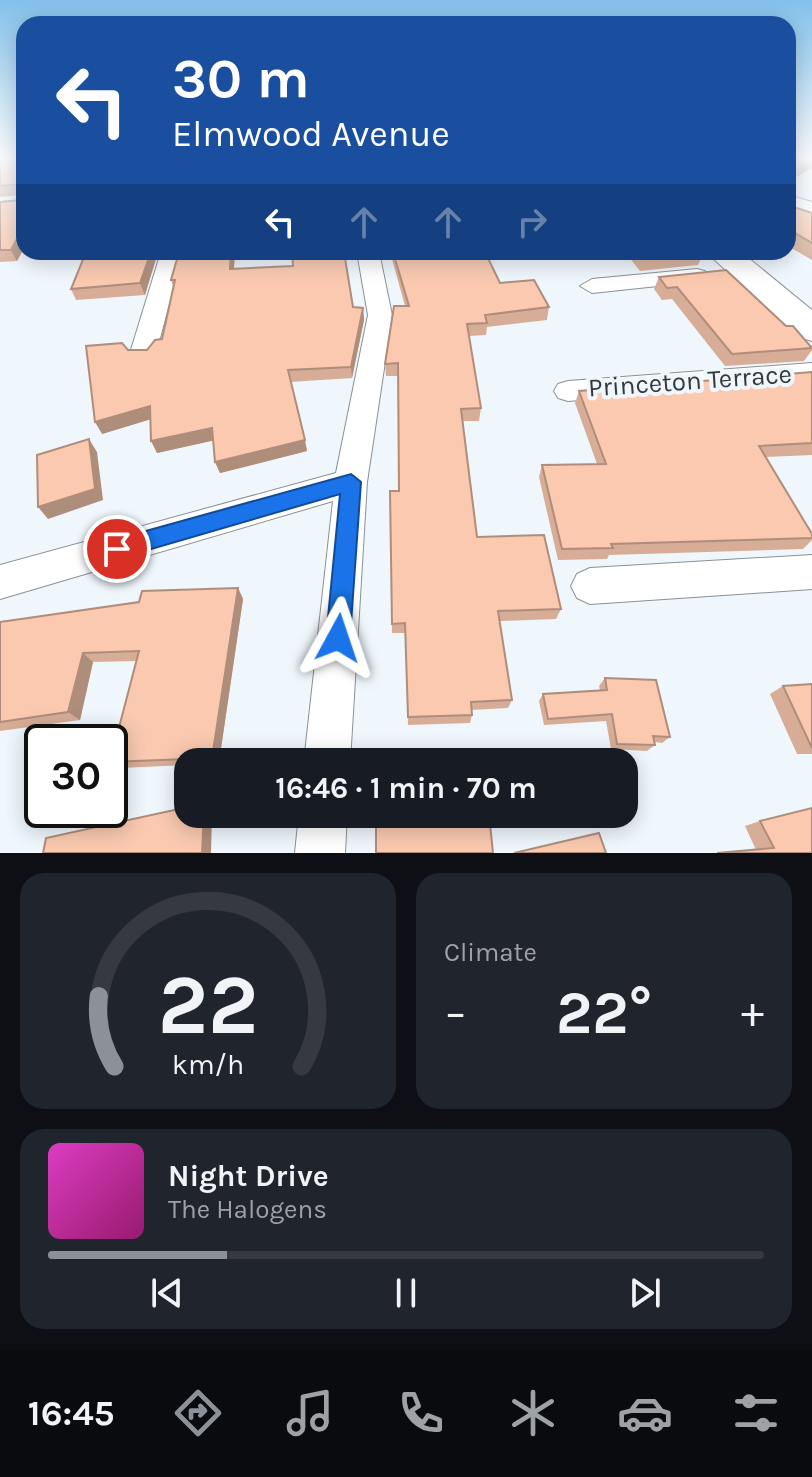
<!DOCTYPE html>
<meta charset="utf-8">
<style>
:root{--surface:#171b24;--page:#20242c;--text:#f1f3f6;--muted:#9ea1a6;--line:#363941;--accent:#8c9099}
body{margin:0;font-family:Karla,sans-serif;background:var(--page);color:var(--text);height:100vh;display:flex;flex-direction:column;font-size:30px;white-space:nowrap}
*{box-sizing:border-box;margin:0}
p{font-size:26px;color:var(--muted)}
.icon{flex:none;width:44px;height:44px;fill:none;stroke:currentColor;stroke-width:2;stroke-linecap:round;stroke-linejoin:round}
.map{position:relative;height:853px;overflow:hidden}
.drawer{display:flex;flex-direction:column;gap:20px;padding:20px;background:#0d0f14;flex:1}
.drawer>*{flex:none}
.banner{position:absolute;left:16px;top:16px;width:780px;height:244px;border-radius:24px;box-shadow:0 4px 20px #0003;background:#1a4fa0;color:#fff;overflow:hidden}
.speed{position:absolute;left:24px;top:724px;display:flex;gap:16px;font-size:40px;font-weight:700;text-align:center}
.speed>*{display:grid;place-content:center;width:104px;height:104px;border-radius:50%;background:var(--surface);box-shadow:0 4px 20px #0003;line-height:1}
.speed .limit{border:4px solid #111;border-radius:12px;background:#fff;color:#111}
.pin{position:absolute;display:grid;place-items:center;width:68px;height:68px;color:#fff;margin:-34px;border:4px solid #fff;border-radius:50%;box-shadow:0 2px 8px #0007}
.me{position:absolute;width:88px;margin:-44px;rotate:5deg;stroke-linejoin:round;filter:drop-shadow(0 0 6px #0008)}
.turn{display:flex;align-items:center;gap:28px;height:168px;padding:0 24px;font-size:36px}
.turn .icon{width:104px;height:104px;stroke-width:2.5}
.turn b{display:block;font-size:56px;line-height:68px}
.lanes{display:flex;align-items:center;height:76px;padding:0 24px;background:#0003;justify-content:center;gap:40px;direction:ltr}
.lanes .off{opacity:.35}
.big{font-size:60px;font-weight:700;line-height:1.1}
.drawer .tile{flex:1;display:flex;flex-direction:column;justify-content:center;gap:12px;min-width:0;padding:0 28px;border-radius:24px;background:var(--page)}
.drawer .dial{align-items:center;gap:0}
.dial svg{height:208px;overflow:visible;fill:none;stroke:var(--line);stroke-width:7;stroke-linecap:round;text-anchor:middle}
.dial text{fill:var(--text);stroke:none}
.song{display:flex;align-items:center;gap:24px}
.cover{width:96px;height:96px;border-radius:12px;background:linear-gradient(135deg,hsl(310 70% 55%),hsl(320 70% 35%))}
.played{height:8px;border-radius:4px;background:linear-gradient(90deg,var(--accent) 25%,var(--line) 25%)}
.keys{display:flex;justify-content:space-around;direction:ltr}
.heat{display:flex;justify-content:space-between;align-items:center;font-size:44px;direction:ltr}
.drawer .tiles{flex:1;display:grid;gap:20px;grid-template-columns:1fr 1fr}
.tile:last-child{grid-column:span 2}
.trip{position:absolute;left:174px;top:748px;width:464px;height:80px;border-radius:24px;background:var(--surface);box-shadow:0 4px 20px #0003;font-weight:700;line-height:80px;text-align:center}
.tab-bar{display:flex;height:128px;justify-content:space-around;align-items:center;background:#090b0e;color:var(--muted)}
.tab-bar .icon{width:56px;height:56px}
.tab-bar .active{color:var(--accent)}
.tab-bar b{font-size:36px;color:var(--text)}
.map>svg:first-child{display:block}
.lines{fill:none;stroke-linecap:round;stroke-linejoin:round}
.street-casing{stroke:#8a9096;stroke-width:2}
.secondary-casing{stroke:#8a9096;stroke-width:2}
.primary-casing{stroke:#8a9096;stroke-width:2}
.street{fill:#fff;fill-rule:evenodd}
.secondary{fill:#fff;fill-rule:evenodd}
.primary{fill:#fff;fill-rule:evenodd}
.wall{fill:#d7ad97}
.shaded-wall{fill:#af8d7b}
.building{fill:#fac9b0;stroke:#af8d7b;stroke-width:2}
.route{fill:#1a73e8;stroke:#114b97;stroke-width:2}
.labels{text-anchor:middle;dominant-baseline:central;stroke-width:8;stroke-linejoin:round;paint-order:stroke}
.street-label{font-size:26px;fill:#36393c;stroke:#eff7fd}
</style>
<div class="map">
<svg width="812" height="853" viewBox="0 0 812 853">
<rect width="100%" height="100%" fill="#eff7fd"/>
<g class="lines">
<!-- street casing -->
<g class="street-casing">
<g id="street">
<polygon points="161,252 183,252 156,353 152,359 134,359 130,353"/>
<polygon points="357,252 379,252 392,315 367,482 350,762 304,762 333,501 0,599 0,565 336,473 368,315"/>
<polygon points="697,269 705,271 708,276 705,281 592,293 580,286 592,279"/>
<polygon points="812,363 812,381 568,401 558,398 554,391 558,384 568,381"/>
<polygon points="812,555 812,589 590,604 577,598 571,586 577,574 590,568"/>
<polygon points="299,814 347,814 345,853 295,853"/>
</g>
</g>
<!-- secondary casing -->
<g class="secondary-casing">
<polygon id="secondary" points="706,252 741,252 812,310 812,341 799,337"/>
</g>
<!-- primary casing -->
<g class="primary-casing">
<polygon id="primary" points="788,195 812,202 812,221 788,213"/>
</g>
<!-- street -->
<use href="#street" class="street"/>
<!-- secondary -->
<use href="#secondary" class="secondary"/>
<!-- primary -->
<use href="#primary" class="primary"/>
</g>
<!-- wall -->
<g class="wall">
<polygon points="0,156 24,156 24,248 17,261 0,262 0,202 21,200 21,195 0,197"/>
<polygon points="788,205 812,213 812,260 788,246"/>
<polygon points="158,252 145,295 76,300 71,289"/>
<polygon points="179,252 235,252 234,269 353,307 363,308 364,320 352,378 290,382 307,451 220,473 215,462 213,440 157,453 150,419 102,434 128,350 147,350 162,339 173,286 171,280"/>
<polygon points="390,252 485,252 500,283 549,307 547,320 487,327 486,335 469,336 481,408 479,421 462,421 477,537 561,609 556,619 500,621 512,700 508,708 471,710 472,715 470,723 408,725 405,633 392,633 390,491 399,491 398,376 386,376 385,364 405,306"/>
<polygon points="625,252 702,252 703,254 698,265 640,271"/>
<polygon points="659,277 786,326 812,347 812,350 804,361 725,366 672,299 662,300 654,289"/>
<polygon points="812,372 812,455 766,457 812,534 812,540 803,549 609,555 607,559 558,560 539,477 542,465 597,464 575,403 579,391"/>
<polygon points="238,588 243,599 219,762 188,762 188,765 120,768 110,762 137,661 93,662 80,720 0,731 0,622"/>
<polygon points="605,678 670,737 662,743 655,742 655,745 647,751 611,749 606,721 544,725 539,701 543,694 600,690 599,686"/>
<polygon points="812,684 812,754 797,754 770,694 783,686"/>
<polygon points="760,821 812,853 756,850 745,826"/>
</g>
<!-- shaded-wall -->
<g class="shaded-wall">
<polygon points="812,160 812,168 788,182 788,173"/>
<polygon points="21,231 24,237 24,248 17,261 11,250"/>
<polygon points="151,252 158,252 145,295 140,283"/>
<polygon points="231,252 235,252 233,280 230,269"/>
<polygon points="363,308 364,320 352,378 351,367"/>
<polygon points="150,406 155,418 102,434 95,422"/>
<polygon points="212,428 216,440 157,453 151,441"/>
<polygon points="89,439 97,452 103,500 48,519 38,507"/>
<polygon points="305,440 307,451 220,473 215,462"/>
<polygon points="238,588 243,599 219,762 217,762 212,758"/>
<polygon points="83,653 93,662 80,720 68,712"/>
<polygon points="204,814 212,814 211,853 202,853"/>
</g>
<!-- building -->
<g class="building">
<polygon points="0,156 24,156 24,231 21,231 11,250 0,250 0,202 21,200 21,184 0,186"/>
<polygon points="788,156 812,156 812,160 788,173"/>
<polygon points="788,205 812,213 812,243 788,229"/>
<polygon points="86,252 151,252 140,283 71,289"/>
<polygon points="179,252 231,252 230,269 293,266 292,252 344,252 353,307 363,308 351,367 288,370 305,440 215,462 212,428 151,441 150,406 95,422 86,346 122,343 128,350 147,350 155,340 162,339 175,280 171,280"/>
<polygon points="393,252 485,252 500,283 534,280 549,307 485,315 487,323 467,324 481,408 461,409 477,537 544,535 561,609 498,611 512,700 471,702 472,715 408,717 405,623 392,624 390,491 399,491 398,363 385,364 394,306 409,306"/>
<polygon points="638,252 702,252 703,254 644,259"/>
<polygon points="726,270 786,326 793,326 812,348 732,354 677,287 667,288 659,277"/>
<polygon points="812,372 812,443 759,446 812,534 812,538 611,544 613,548 562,549 542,465 606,464 579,391"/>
<polygon points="89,439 95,489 38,507 37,455"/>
<polygon points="238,588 212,758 110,762 139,651 83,653 68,712 0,722 0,622 139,602 142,591"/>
<polygon points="605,678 656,680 670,737 653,736 655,745 617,744 612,714 548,719 543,694 607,690"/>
<polygon points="812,684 812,748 783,686"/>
<polygon points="188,807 188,814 204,814 202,853 43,853 46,838"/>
<polygon points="812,808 812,853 717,853 774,848 760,821"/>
<polygon points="376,814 489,814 493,853 376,853"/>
<polygon points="599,833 606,853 514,853"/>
</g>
<!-- sky -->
<linearGradient id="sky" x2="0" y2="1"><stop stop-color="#83c0ea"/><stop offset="0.57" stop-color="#f8fbfe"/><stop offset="1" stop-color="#f8fbfe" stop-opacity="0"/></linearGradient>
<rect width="812" height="276" fill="url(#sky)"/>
<!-- route -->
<polygon class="route" points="351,474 361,482 350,638 346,646 338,650 329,646 326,638 340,494 117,559 109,556 106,549 109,542 117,539"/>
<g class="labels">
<!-- street labels -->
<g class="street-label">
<text transform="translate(690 381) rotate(-4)">Princeton Terrace</text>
</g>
</g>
</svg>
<div class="speed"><div class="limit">30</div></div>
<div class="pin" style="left:117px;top:549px;background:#d93025"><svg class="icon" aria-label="arrive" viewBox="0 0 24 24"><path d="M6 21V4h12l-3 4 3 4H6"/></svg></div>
<svg class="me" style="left:338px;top:638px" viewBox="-20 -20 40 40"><path d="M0-17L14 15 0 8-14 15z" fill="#1a73e8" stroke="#fff" stroke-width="4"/></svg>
<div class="trip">16:46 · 1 min · 70 m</div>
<div class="banner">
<div class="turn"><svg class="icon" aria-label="left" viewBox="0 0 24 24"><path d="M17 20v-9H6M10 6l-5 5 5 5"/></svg><div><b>30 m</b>Elmwood Avenue</div></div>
<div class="lanes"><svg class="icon" aria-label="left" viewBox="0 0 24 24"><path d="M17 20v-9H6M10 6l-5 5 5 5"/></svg><svg class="icon off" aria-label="ahead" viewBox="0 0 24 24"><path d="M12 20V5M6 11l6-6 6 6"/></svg><svg class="icon off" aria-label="ahead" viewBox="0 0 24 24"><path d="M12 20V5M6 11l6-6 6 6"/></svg><svg class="icon off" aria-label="right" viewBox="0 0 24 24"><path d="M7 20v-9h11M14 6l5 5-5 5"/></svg></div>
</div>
</div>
<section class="drawer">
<div class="tiles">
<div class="tile dial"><svg viewBox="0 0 100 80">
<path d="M14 69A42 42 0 1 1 86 69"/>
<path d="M14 69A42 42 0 0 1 8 42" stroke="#8c9099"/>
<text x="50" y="56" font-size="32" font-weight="700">22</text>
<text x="50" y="72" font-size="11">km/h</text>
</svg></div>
<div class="tile"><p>Climate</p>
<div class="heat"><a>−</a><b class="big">22°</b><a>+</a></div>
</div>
<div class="tile">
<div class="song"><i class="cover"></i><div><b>Night Drive</b><p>The Halogens</p></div></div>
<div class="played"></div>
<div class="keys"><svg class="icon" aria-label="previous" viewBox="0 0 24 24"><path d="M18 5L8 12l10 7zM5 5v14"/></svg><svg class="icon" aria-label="pause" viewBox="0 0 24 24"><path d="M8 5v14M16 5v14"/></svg><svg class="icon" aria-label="next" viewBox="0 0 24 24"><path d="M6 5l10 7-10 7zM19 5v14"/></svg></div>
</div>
</div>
</section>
<nav class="tab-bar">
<b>16:45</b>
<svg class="icon active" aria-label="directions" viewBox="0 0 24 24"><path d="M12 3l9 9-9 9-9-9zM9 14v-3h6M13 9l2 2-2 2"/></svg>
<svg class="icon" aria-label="music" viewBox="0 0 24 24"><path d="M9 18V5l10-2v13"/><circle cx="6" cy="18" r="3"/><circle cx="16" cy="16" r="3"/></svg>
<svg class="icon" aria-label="phone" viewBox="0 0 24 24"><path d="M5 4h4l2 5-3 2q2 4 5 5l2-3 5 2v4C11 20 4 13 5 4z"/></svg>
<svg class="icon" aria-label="climate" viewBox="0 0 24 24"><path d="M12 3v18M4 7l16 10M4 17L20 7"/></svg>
<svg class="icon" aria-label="car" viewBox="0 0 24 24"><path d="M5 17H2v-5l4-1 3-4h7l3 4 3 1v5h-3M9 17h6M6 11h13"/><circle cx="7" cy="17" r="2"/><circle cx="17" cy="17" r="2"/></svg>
<svg class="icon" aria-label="filters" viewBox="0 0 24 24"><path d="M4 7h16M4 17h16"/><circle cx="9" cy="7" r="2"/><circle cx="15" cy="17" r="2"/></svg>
</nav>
